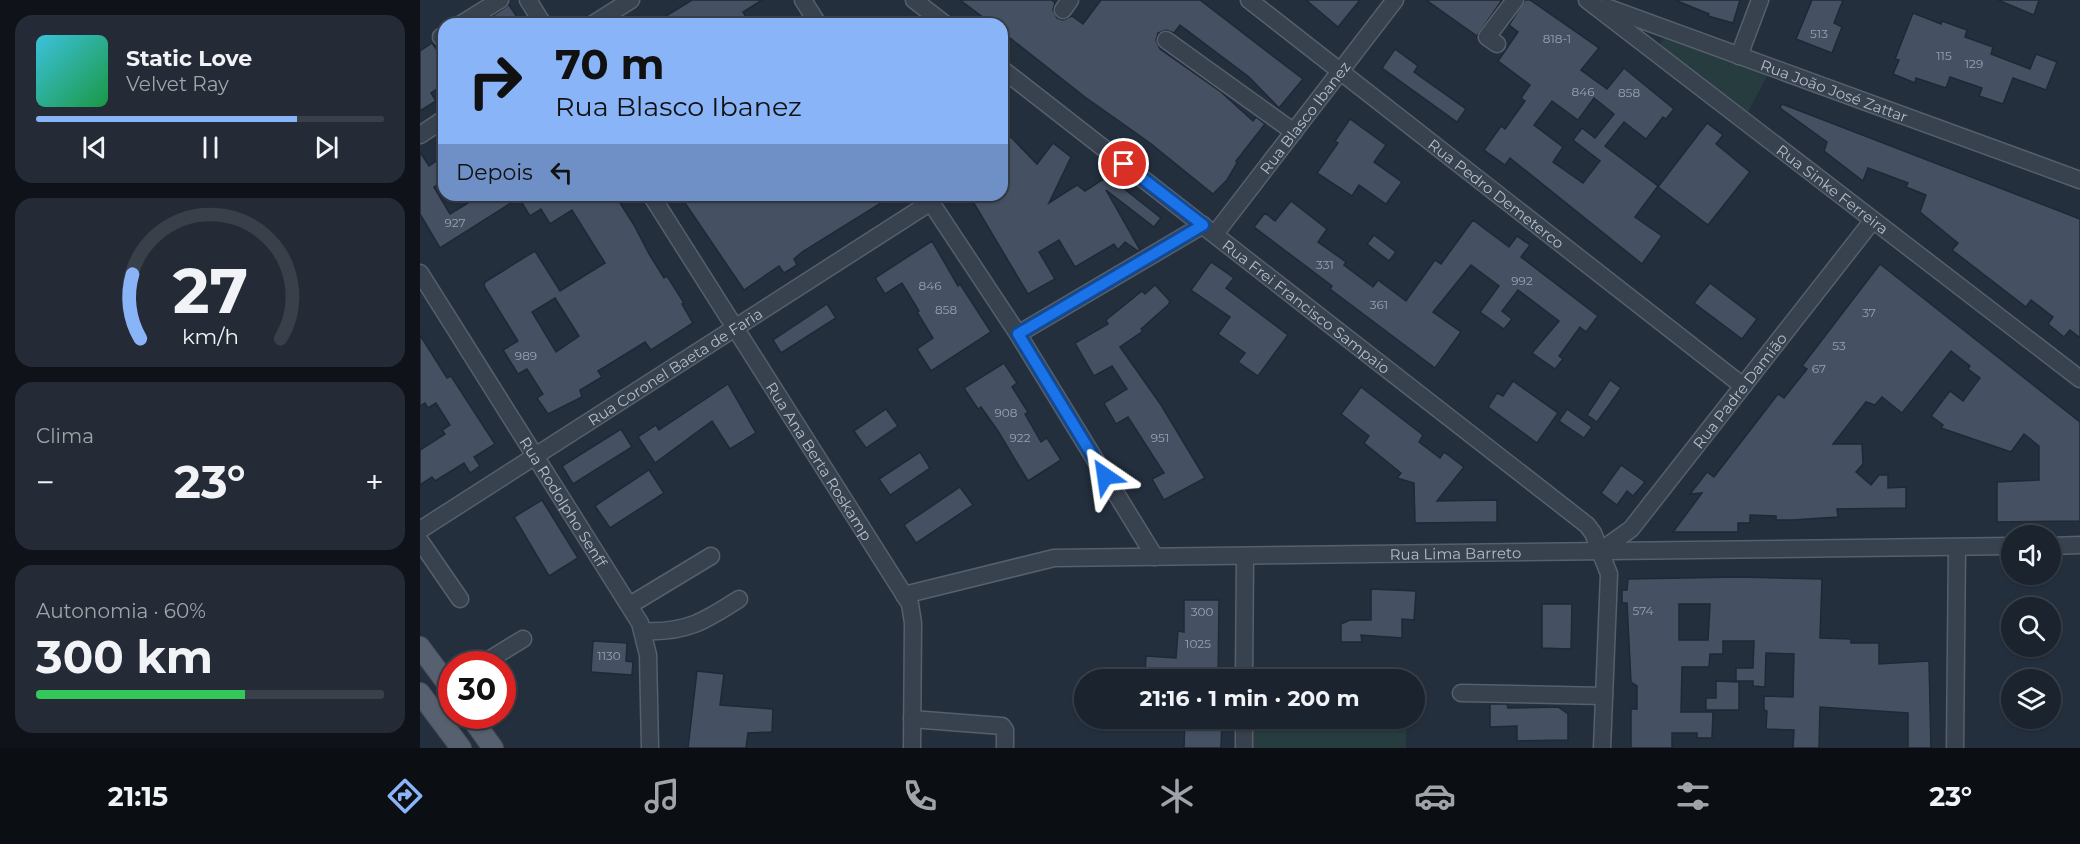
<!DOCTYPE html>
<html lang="pt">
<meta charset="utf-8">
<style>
:root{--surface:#1b232e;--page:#242b36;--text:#f1f3f6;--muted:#a0a4aa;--line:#39404a;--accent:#8ab4f8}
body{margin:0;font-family:Montserrat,sans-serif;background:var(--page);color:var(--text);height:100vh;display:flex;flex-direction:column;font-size:22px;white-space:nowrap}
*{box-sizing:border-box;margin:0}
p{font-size:20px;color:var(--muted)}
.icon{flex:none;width:33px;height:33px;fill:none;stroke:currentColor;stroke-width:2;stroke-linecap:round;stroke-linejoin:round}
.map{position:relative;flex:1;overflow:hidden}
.side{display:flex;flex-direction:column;gap:15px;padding:15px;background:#0f1319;width:420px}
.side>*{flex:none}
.guide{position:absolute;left:18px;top:18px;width:570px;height:183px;border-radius:18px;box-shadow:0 2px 4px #0004,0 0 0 2px var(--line);background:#8ab4f8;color:#111;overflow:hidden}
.controls{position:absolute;left:1581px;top:525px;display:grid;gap:12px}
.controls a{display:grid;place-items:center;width:60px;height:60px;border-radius:50%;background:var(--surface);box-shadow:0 2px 4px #0004,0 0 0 2px var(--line);font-size:30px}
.speed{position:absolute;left:18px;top:651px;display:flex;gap:12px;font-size:30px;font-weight:700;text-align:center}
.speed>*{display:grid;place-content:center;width:78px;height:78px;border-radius:50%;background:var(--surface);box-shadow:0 2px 4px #0004,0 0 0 2px var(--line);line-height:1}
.speed .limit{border:9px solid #d22;background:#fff;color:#111}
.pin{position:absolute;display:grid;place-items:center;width:51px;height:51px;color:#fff;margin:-26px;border:3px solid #fff;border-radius:50%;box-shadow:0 2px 6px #0007}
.me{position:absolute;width:66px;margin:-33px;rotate:328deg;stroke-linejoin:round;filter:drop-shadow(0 0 4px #0008)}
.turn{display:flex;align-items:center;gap:21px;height:126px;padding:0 18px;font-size:27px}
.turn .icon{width:78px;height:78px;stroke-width:2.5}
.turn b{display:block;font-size:42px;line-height:51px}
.then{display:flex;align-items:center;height:57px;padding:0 18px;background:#0003;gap:12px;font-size:22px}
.big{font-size:45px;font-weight:700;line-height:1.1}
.side .card{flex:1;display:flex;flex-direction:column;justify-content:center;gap:9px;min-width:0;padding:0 21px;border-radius:18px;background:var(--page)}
.side .dial{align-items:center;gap:0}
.dial svg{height:156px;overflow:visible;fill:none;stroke:var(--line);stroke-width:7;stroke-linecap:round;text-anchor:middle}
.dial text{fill:var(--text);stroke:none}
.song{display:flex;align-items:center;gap:18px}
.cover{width:72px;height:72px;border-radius:9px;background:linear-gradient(135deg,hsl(190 70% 55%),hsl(140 70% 35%))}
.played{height:6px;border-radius:3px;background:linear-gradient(90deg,var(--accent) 75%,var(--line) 75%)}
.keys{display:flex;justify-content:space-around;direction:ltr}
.heat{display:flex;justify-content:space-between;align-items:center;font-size:33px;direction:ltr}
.charge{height:9px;border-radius:4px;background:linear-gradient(90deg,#34c759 60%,var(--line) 0)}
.trip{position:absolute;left:654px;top:669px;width:351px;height:60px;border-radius:30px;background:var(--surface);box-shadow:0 2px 4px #0004,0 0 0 2px var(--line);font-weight:700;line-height:60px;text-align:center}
.tab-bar{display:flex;height:96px;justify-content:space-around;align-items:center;background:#0b0e12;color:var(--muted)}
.tab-bar .icon{width:42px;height:42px}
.tab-bar .active{color:var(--accent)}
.tab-bar b{font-size:27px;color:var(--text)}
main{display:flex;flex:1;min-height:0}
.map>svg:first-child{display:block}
.green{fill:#263c3f}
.building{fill:#455162;stroke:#1f2835;stroke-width:1.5;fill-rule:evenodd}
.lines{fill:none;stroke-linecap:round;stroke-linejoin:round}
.minor-casing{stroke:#565f6c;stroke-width:19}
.major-casing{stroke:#414a57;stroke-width:22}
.minor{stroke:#38414e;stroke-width:16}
.major{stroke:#56606e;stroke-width:20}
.route-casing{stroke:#114b97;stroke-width:15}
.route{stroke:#1a73e8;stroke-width:10}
.labels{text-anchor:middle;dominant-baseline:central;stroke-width:6;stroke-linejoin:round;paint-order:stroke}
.number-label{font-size:12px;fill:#98a1af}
.street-label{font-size:15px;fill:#b4bcc9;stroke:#1d2633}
</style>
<main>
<section class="side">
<div class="card">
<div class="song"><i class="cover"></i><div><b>Static Love</b><p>Velvet Ray</p></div></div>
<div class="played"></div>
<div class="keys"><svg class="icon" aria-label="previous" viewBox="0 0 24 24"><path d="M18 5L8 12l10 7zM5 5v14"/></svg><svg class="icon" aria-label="pause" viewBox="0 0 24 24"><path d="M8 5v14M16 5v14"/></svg><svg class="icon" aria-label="next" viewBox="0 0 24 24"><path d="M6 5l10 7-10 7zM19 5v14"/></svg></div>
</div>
<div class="card dial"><svg viewBox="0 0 100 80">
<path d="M14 69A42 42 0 1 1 86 69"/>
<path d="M14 69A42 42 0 0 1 10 36" stroke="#8ab4f8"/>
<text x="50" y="56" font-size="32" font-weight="700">27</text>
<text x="50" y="72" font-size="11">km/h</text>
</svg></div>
<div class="card"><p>Clima</p>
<div class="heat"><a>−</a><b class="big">23°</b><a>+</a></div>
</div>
<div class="card"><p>Autonomia · 60%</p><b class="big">300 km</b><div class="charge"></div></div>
</section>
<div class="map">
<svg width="1660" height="748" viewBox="0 0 1660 748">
<rect width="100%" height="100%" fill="#242f3e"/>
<!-- green -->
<g class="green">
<polygon points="1246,38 1349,72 1327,114 1238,49 1243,39"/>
<rect x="830" y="719" width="156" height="29"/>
</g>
<!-- building -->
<g class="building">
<polygon points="272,0 342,0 323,12 330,24 233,24"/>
<polygon points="540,0 632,0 635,3 633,10 637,18 643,20 652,16 663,24 681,0 780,0 883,79 859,108 829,77 760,25 754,33 746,30 738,33 736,40 740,49 801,92 833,121 836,117 845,124 816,161 817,163 807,180 793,194 730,143 665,97 595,42 582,31 582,24 572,24"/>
<polygon points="886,0 940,0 918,27"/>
<polygon points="1006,0 1082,0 1057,36"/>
<path d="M1105,0H1110L1179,48L1161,70L1187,89L1204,68L1254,109L1246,119L1243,117L1226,139L1204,122L1185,146L1238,186L1215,217L1242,236L1222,264L1090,158L1085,165L1064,150L1081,126L1085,129L1105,101L1101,98L1110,85L1078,61L1098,32L1089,25ZM1174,98L1194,114L1175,138L1162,128L1153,140L1180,161L1163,183L1133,162L1143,147L1114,125L1132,101L1158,120Z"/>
<polygon points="1255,0 1320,0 1313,23 1288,16 1289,14"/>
<polygon points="1392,0 1423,0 1414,23 1422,27 1412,53 1376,39"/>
<polygon points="1578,0 1619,0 1614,15"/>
<polygon points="89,5 97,17 86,24 61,24"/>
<polygon points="1493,13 1521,24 1522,21 1547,30 1545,37 1573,47 1571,54 1610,69 1616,54 1637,62 1626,90 1593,78 1583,104 1559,96 1562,88 1530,77 1526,88 1496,78 1495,83 1473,74 1479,60 1475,59"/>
<polygon points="12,43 24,60 24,84 11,93 16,101 0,111 0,51"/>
<polygon points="975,49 998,66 994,72 1046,109 1037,122 962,68"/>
<polygon points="1362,104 1660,219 1660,338 1650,330 1644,337 1628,324 1633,317 1611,300 1606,307 1532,250 1538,243 1500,212 1506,195 1486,187 1488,183 1448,168 1443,181 1404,151 1407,142 1360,108"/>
<polygon points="930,119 966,145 954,162 982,182 966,204 939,185 932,196 897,173 918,143 915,141"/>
<polygon points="1287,123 1303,135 1296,144 1330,172 1288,225 1238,187"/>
<polygon points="582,128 617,164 633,143 651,157 629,203 657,185 665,191 688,176 741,218 734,227 686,190 720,250 718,251 705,242 698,250 694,244 655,267 639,240 619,252 635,279 608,294 549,195 582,195"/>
<path d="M0,152L9,166L24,156V180L14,187L30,214L61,195H195L214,225L229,254L244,278L247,276L264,303L262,304L273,323L231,350L225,342L178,371L182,377L160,390L162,397L128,414L117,398L123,394L107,369L98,374L83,350L98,341L64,286L65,282L115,251L140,291L185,263L152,210L130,224L121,209L110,216L99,198L20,248L0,214ZM135,298L159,336L136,352L112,312Z"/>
<polygon points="270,195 474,195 382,252 374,259 377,265 364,273 359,266 324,290 263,200"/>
<polygon points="871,201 907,229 898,242 926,262 924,265 953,287 958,280 986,301 1015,260 1021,264 1053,220 1089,247 1097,236 1110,245 1101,257 1178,316 1166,332 1160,327 1139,356 1143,359 1135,369 1112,353 1139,321 1098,290 1082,311 1092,319 1084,329 1060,312 1079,286 1051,265 1013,312 1041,332 1015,368 910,289 912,286 834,227 845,213 855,221"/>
<polygon points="954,235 976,252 969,261 947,244"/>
<polygon points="512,241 538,286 540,284 571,332 511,371 497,349 513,338 497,312 499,311 482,283 465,294 455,278"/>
<polygon points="791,262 814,278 806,288 868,335 838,376 818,362 825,353 798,334 810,317 771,290"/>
<polygon points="1460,264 1660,422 1660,521 1577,522 1577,482 1619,480 1619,446 1604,434 1591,452 1521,428 1523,425 1511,416 1530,391 1543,401 1560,378 1548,369 1550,366 1531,351 1482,413 1462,397 1455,405 1446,402 1413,444 1442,444 1443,464 1436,472 1451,485 1459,475 1468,475 1468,488 1486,487 1486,508 1417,509 1418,517 1372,520 1356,520 1356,516 1330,515 1330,523 1318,523 1318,532 1253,532 1282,493 1270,494 1287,472 1294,477 1358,394 1364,398 1387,369 1382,366"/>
<polygon points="1290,283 1337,319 1322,339 1274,303"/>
<polygon points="735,285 750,301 748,305 721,329 723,331 700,347 741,405 785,478 744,500 732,479 744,473 708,417 696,424 684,403 707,389 692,366 674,376 655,343 688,324 686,320 722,291 725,294"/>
<polygon points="407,304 416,318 361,353 353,340"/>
<polygon points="0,335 27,378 31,376 75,444 54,457 60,466 50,473 44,463 15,481 12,477 0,485 0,450 25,434 22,430 30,425 16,403 8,408 5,403 0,406"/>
<polygon points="584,363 597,383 592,387 608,412 605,414 621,442 627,438 641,460 608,481 578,431 561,407 558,409 544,388"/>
<polygon points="1190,380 1201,388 1177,422 1167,415"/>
<polygon points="1093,381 1138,413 1117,443 1068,407 1077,393 1083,396"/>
<polygon points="308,384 336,433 310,449 292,421 235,463 218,437 236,425 239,430"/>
<polygon points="941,387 1003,435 999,442 1020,458 1024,452 1044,467 1017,501 1077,500 1077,522 995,523 994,483 977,478 981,473 944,443 949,436 921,414"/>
<polygon points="466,409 478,426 446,448 434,431"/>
<polygon points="1147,409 1172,427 1164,438 1139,421"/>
<polygon points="201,429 212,447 153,484 142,466"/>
<polygon points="500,452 510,468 470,495 459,479"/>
<polygon points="1201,465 1225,482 1213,496 1207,491 1197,505 1181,493"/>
<polygon points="229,470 244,493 190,528 175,506"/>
<polygon points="540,487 553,505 496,543 484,525"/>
<polygon points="122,500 158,558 129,576 94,517"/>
<path d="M1317,577L1402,579L1400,638L1431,639V643H1459V664L1509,661L1511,748H1488V713L1400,707L1399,748H1373L1374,730L1346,729L1347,711L1344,710V696L1373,697L1374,654L1346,653L1345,687L1333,686V681H1316V668H1333L1334,641H1303V654H1290L1289,667H1262L1261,712H1293L1292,738H1277V733H1252V748H1211V709H1217V686L1211,682L1207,603H1202V590H1207L1208,579ZM1259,604H1290L1288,640H1259Z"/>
<polygon points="951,589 996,591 994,620 982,619 982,638 941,635 942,642 921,642 921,624 930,620 951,620"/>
<polygon points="764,600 799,600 798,680 725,678 726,656 756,658 758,631 764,632"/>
<polygon points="1122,604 1152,604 1151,649 1122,648"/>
<polygon points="173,641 207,643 206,661 213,662 212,675 171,672"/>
<polygon points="277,671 304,674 300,705 353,709 352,732 328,733 326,748 268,748"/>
<polygon points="1296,681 1319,682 1319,710 1286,710 1286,698 1296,698"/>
<polygon points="1070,704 1087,704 1088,708 1138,707 1148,714 1148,740 1097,741 1097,726 1070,727"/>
<polygon points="765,718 802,718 801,748 764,748"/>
</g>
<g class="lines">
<!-- minor casing -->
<g class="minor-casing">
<g id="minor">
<polyline points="108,0 123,24"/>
<polyline points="383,0 398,24"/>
<polyline points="494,0 525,24"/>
<path id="s1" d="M829,0L1323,386"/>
<path id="s2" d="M1167,0L1660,379"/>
<path id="s3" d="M1186,7L1660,180"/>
<polyline points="643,10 650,0"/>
<polyline points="41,24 80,0"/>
<polyline points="173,24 211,0"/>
<polyline points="21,37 24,35"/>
<polyline points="746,40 874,132"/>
<polyline points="1077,44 1067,37 1095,0"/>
<polyline points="1319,56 1340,0"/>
<path id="s4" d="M582,69L1167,525L1173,533L1189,574L1182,748"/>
<polyline points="0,135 24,119"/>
<path id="s5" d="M231,195L490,604L493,623L492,748"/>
<polyline points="506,195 598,334 735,557"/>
<path id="s6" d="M795,234L975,0"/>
<path id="s7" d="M0,273L220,623L228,655L230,748"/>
<polyline points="598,334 783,225"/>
<path id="s8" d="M0,530L511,202"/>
<polyline points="0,541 40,599"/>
<polyline points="1630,546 1660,545"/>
<path id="s9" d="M1180,551L1211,529L1453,220"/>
<path id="s10" d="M484,595L634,558L1592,546"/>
<polyline points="210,605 291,556"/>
<path d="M224,631C266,633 285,621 319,599"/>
<polyline points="62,664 103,639"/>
<polyline points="824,680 825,556"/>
<polyline points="1041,693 1184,696"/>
<polyline points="492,719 582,726 585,730 585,748"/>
<polyline points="824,748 824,718"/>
<polyline points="1535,748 1537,547"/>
</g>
</g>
<!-- major casing -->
<g class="major-casing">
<g id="major">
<polyline points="0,647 32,690"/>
<polyline points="0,693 41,748"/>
<polyline points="50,716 73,748"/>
</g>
</g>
<!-- minor -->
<use href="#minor" class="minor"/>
<!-- major -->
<use href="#major" class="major"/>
</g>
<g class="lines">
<!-- route casing -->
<g class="route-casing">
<polyline id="route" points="685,476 598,334 783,225 704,164"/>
</g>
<!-- route -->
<use href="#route" class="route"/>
</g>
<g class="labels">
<!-- number labels -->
<g class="number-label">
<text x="1399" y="33">513</text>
<text x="1137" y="38">818-1</text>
<text x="1524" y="55">115</text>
<text x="1554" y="63">129</text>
<text x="1163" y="91">846</text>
<text x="1209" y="92">858</text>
<text x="35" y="222">927</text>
<text x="905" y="264">331</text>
<text x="1102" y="280">992</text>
<text x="510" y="285">846</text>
<text x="959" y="304">361</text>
<text x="526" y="309">858</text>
<text x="1449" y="312">37</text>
<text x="1419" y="345">53</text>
<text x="106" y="355">989</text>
<text x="1399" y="368">67</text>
<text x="586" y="412">908</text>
<text x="600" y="437">922</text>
<text x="740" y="437">951</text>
<text x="1223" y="610">574</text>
<text x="782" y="611">300</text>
<text x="778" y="643">1025</text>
<text x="189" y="655">1130</text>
</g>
<!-- street labels -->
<g class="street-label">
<text stroke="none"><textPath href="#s3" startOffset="243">Rua João José Zattar</textPath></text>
<text stroke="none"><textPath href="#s6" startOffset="147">Rua Blasco Ibanez</textPath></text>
<text stroke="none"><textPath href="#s2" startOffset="310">Rua Sinke Ferreira</textPath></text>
<text stroke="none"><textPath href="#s1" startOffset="314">Rua Pedro Demeterco</textPath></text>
<text stroke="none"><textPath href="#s4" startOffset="386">Rua Frei Francisco Sampaio</textPath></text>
<text stroke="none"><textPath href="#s8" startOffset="303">Rua Coronel Baeta de Faria</textPath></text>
<text stroke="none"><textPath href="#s9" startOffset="214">Rua Padre Damião</textPath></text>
<text stroke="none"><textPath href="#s5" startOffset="315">Rua Ana Berta Roskamp</textPath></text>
<text stroke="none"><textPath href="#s7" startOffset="270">Rua Rodolpho Senff</textPath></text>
<text stroke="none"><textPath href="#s10" startOffset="556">Rua Lima Barreto</textPath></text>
</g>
</g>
</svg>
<div class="controls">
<a><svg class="icon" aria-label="sound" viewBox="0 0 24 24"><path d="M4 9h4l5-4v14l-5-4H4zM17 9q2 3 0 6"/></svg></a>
<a><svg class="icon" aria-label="search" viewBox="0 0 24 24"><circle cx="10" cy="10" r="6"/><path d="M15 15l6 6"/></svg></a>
<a><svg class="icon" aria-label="layers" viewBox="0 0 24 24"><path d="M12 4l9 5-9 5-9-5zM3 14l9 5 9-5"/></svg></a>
</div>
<div class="speed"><div class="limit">30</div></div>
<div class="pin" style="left:704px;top:164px;background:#d93025"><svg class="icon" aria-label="arrive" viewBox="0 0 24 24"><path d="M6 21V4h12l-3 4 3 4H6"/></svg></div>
<svg class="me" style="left:685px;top:476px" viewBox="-20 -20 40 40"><path d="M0-17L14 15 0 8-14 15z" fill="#1a73e8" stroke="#fff" stroke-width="4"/></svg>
<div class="trip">21:16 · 1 min · 200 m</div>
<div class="guide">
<div class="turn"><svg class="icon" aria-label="right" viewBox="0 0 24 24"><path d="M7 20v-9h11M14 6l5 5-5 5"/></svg><div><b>70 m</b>Rua Blasco Ibanez</div></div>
<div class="then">Depois<svg class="icon" aria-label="left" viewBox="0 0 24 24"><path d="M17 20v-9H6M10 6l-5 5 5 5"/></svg></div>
</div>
</div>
</main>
<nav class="tab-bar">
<b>21:15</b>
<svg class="icon active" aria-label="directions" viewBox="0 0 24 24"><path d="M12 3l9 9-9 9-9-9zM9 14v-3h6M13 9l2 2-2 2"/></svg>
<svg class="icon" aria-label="music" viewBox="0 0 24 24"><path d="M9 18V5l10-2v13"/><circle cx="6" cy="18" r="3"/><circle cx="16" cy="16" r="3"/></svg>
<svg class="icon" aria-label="phone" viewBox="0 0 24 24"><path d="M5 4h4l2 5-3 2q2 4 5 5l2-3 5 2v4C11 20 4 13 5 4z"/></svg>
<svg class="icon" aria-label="climate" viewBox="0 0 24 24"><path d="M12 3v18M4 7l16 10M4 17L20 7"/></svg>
<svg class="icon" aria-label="car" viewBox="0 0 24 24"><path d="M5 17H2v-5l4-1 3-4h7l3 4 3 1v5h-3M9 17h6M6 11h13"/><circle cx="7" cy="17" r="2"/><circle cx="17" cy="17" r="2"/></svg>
<svg class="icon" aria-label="filters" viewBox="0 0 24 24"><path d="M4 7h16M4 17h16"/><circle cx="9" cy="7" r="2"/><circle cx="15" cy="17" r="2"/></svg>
<b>23°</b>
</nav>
